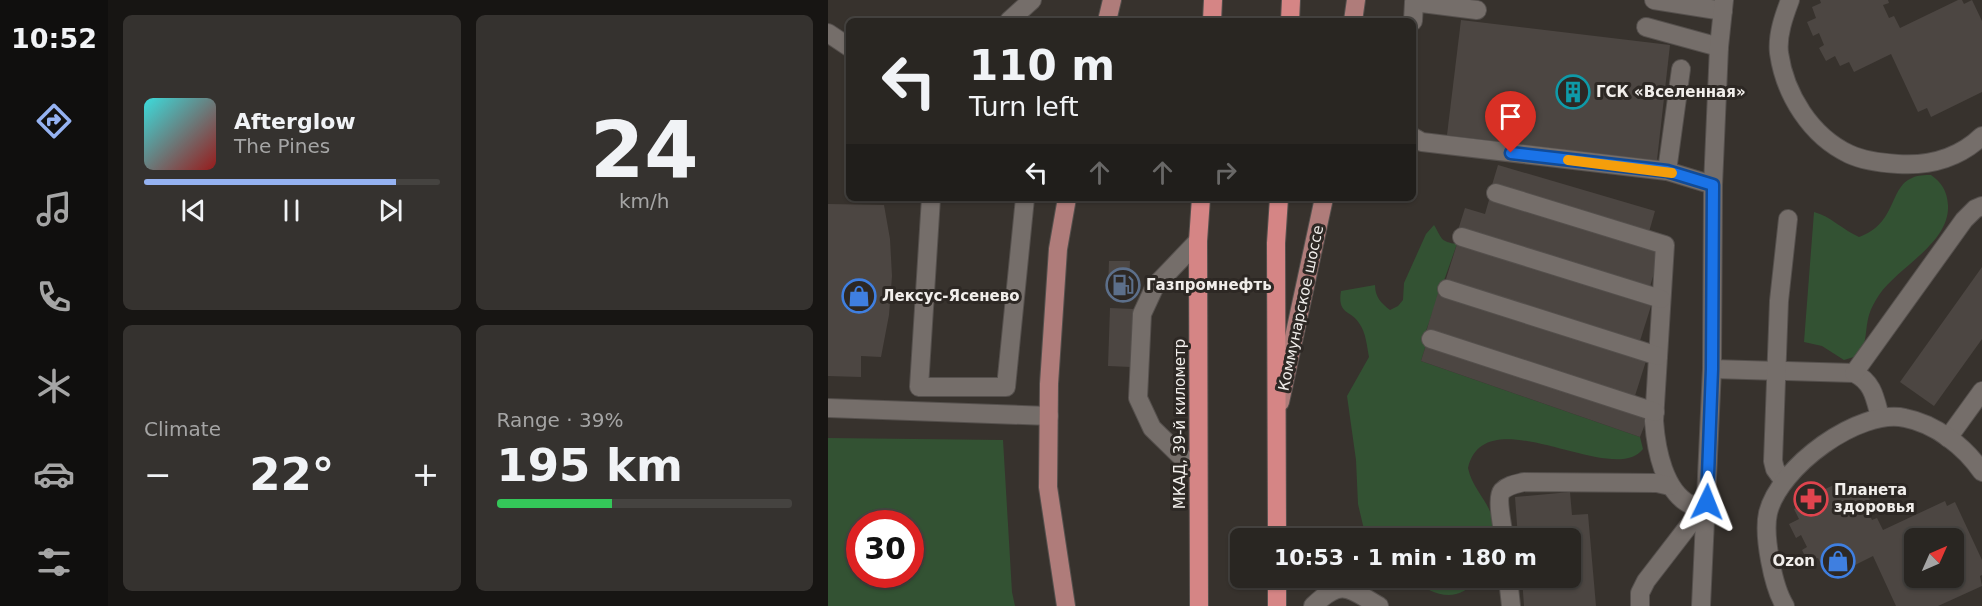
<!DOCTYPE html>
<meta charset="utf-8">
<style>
:root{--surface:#292622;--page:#35322f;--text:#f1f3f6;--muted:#a5a5a5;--line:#454340;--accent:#95b2f1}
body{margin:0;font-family:"DejaVu Sans",sans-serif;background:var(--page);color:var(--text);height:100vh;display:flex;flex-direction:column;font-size:22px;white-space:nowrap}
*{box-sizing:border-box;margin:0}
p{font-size:20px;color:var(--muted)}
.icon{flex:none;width:33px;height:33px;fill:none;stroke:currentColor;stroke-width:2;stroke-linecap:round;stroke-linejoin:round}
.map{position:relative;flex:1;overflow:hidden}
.sheet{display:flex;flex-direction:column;gap:15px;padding:15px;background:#171513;width:720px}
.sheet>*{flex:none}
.hud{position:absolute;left:18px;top:18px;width:570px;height:183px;border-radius:9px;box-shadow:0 2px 4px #0004,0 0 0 2px var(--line);background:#292622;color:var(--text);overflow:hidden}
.needle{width:39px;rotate:45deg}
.controls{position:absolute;left:1076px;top:528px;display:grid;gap:12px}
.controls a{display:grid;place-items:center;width:60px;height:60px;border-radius:9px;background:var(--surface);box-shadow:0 2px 4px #0004,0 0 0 2px var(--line);font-size:30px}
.speed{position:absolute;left:18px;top:510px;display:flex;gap:12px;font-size:30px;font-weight:700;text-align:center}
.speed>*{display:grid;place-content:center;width:78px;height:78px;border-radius:50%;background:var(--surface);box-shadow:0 2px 4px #0004,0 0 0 2px var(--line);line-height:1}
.speed .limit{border:9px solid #d22;background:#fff;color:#111}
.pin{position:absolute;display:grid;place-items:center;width:51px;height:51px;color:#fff;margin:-62px -26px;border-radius:50% 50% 50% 0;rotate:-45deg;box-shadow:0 0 6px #0007}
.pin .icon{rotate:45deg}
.me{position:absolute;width:66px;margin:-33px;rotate:2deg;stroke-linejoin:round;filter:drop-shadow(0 0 4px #0008)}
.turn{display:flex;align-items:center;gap:21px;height:126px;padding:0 24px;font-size:27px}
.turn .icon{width:78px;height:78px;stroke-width:2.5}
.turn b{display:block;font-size:42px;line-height:51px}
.lanes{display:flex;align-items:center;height:57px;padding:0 24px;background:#0003;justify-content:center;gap:30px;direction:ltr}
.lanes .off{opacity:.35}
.big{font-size:45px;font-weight:700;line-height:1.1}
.sheet .card{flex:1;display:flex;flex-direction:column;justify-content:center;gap:9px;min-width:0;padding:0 21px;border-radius:9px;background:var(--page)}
.sheet .dial{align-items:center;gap:0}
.dial b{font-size:78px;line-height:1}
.song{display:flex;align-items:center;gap:18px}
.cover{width:72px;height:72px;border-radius:9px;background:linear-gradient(135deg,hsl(180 70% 55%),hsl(0 70% 35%))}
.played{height:6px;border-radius:3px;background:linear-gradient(90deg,var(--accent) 85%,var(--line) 85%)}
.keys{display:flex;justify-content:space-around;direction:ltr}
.heat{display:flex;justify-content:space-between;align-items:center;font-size:33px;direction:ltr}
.charge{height:9px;border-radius:4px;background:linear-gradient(90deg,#34c759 39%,var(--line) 0)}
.sheet .tiles{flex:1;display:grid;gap:15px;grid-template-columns:repeat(2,1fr)}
.trip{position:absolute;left:402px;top:528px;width:351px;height:60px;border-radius:9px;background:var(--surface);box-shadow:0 2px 4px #0004,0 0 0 2px var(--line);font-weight:700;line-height:60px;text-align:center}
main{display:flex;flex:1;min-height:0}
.tabs{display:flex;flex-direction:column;width:108px;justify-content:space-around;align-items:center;background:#100f0e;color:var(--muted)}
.tabs .icon{width:42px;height:42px}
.tabs .selected{color:var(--accent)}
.tabs b{font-size:27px;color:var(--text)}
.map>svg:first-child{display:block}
.green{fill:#335233;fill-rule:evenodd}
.building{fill:#4c4642;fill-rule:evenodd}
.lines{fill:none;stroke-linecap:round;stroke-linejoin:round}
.minor-casing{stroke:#55504d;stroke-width:20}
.major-casing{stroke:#55504d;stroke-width:20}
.highway-casing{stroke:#55504d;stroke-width:20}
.minor{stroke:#756e6a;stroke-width:18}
.major{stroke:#af7c7a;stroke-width:18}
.highway{stroke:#d58585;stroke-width:18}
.route-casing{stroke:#114b97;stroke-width:15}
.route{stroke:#1a73e8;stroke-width:10}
.slow{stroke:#f59e0b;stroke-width:10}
.labels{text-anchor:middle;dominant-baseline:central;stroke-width:6;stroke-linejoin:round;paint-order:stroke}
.poi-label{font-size:15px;font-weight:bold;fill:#f1eeeb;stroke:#2d2824;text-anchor:start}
.street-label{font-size:15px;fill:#f1eeeb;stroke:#2d2824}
</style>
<main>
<nav class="tabs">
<b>10:52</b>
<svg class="icon selected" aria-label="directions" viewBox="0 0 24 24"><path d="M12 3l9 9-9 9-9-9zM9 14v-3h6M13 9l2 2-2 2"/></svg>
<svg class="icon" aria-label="music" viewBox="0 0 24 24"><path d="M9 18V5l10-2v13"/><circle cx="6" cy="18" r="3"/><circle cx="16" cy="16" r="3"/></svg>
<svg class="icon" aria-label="phone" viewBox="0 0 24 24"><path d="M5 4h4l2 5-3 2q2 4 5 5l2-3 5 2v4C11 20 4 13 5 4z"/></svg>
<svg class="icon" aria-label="climate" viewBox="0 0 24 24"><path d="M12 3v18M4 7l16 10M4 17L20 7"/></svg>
<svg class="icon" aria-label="car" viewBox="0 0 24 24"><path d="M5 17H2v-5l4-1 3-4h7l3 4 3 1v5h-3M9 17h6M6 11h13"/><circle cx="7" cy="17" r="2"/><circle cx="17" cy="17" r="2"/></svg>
<svg class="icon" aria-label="filters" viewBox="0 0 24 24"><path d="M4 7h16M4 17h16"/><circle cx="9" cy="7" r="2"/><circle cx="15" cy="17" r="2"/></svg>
</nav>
<section class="sheet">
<div class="tiles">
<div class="card">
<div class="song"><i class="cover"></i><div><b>Afterglow</b><p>The Pines</p></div></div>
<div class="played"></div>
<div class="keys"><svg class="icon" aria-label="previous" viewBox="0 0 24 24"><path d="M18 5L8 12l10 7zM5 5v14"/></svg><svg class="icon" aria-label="pause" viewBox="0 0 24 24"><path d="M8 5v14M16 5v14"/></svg><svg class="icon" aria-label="next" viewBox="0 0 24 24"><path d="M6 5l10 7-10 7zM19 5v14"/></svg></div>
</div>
<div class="card dial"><b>24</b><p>km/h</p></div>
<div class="card"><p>Climate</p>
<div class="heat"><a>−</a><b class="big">22°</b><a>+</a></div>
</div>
<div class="card"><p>Range · 39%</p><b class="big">195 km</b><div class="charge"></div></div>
</div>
</section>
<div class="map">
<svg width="1154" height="606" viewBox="0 0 1154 606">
<rect width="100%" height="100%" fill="#37322d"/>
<!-- green -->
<g class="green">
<path d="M1103,175C1114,183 1119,191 1120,205C1122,243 1070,267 1051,295C1047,301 1043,308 1041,315C1037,329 1039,342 1032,355L1016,360L994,346L976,342L986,212C1002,216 1015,230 1031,237C1069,224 1061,187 1084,178C1089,175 1097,175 1103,175Z"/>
<path d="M606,225C614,238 612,242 629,244L598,331L599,342L593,361L812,437L815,449C785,489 657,395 640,468C646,496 670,505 665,538H538L530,504L528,460L519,396L541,357C539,347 538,332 531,323C523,310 509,315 513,291L547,285C547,297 553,303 562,310L570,306L575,300L576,283L598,234Z"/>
<path d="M0,438L175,440L184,592L187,606H0ZM32,524H82V574H32Z"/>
<path d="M583,578H650C630,605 605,596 583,578Z"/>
</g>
<!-- building -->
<g class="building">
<polygon points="992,0 1060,0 1061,3 1055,5 1061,18 1066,16 1072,28 1130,0 1134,0 1136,4 1144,0 1154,21 1154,92 1103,117 1099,108 1090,112 1063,54 1026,72 1021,62 1012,66 1007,56 998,61 991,48 996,45 991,33 985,36 979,22 988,18 984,7 993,3"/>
<polygon points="633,20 842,45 829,160 619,135"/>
<polygon points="670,165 827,211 821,232 664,185"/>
<polygon points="661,200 832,253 821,290 630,230 637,208 657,214"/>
<polygon points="0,204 56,205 62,239 64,276 61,315 53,357 33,356 33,377 0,376"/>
<polygon points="629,244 823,306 812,341 618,279"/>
<polygon points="281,261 302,261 301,291 280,290"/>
<polygon points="1154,267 1154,339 1106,406 1072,382"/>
<polygon points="610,293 818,361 806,399 598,332"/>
<polygon points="282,308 306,309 303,367 280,366"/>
<polygon points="599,342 819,419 812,437 593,361"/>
<path d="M1010,483L1013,490L1024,485L1029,494L1037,491L1044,504L1038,507L1044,520L1049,518L1055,530L1117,501L1119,506L1127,502L1154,560V575L1152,576L1154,586L1110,606H1068L1045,556L1009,574L1004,563L995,568L990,558L980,562L974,550L979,547L973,535L968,538L961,524L971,519L966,509L976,504L974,500ZM1086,538H1125V578H1086Z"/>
<polygon points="742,492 744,515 760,514 768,606 696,606 694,578 742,578 742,538 690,538 687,497"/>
</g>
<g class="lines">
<!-- minor casing -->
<g class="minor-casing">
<g id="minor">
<polyline points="826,0 895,11"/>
<path d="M962,0C956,16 949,35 951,53C957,95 983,136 1021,154C1036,161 1054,163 1070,164C1101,166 1131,158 1154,136"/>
<polyline points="181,21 204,0"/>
<polyline points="585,21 586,2 649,10"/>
<polyline points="818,27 891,47"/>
<polyline points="0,33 21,47"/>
<polyline points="585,137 594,142 839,171 885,185"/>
<polyline points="839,171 853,69"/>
<path d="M668,193L837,245L826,421C828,449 836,492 863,505L879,502"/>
<polyline points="103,198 91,387 178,387 197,198"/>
<polyline points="634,237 833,299"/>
<polyline points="370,241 327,286 314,314 310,398 324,428 370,473"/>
<polyline points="619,289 830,356"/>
<polyline points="603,339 827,412"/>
<path d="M884,369L1026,373C1045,382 1047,398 1052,417"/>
<polyline points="1026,373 1136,220 1147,209 1154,206"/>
<polyline points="0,408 221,416"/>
<polyline points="1120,438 1154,391"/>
<polyline points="955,480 947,469 945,461 951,301 960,219"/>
<path d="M676,538C675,529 668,498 674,491C680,485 688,484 696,482L829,483L842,486"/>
<polyline points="680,578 683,606"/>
<path d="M485,606C514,578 520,588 551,606"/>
<polyline points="812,606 812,593 818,581 879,502"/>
<polyline points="873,606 884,369 885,185 891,47 896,0"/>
<path d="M957,606C945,587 935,535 940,513C951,467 1031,408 1077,418C1108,424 1137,447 1154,472"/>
</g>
</g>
<!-- major casing -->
<g class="major-casing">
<g id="major">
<polyline points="279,21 284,0"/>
<polyline points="525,21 528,0"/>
<polyline points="452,402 496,198"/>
<polyline points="238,606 220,487 221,384 230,249 239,198"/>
</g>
</g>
<!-- highway casing -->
<g class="highway-casing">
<g id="highway">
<polyline points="384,21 385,0"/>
<polyline points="462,21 463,0"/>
<polyline points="449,538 448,243 451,198"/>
<polyline points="449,578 449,606"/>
<polyline points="371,606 370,241 373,198"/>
</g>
</g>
<!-- minor -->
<use href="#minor" class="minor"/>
<!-- major -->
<use href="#major" class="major"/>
<!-- highway -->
<use href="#highway" class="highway"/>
</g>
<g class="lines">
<!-- route casing -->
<g class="route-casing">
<polyline id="route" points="683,153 839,171 885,185 884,369 879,502"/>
</g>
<!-- route -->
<use href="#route" class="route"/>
<!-- slow -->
<polyline class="slow" points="740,160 844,173"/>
</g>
<!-- icons -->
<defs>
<g id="building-ring" transform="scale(1.725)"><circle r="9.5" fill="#2d2824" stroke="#0f9aa8" stroke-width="1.5"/><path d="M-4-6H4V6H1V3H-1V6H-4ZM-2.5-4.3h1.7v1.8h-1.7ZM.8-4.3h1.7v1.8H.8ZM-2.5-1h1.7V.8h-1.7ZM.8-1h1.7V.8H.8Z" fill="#0f9aa8"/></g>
<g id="fuel-ring" transform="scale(1.725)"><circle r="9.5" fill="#2d2824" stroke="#5c6f8a" stroke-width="1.5"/><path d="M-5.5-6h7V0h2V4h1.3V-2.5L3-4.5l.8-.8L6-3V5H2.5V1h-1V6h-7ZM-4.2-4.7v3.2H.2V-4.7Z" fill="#5c6f8a"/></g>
<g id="shop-ring" transform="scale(1.725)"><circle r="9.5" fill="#2d2824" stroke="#3f7fe0" stroke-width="1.5"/><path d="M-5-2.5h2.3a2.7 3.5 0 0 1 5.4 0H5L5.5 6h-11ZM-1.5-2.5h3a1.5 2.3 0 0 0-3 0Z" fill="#3f7fe0"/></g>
<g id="pharmacy-ring" transform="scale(1.725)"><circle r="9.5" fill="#2d2824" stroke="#e0444e" stroke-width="1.5"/><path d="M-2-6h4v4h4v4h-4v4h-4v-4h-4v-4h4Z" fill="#e0444e"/></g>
</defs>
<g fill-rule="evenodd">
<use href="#building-ring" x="745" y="92"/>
<use href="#fuel-ring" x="295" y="285"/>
<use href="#shop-ring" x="31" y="296"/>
<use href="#pharmacy-ring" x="983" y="499"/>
<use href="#shop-ring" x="1010" y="561"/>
</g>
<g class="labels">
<!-- poi labels -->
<g class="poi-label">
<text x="768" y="92">ГСК «Вселенная»</text>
<text x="318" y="285">Газпромнефть</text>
<text x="54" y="296">Лексус-Ясенево</text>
<text x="1006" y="490">Планета<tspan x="1006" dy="17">здоровья</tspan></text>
<text x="987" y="561" text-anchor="end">Ozon</text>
</g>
<!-- street labels -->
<g class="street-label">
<text transform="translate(473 308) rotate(-78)">Коммунарское шоссе</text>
<text transform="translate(352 424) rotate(-90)">МКАД, 39-й километр</text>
</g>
</g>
</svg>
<div class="controls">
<a><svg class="needle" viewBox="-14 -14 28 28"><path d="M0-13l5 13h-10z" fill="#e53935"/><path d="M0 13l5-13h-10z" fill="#a5a5a5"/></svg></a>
</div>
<div class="speed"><div class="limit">30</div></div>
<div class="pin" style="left:683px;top:153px;background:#d93025"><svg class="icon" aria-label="arrive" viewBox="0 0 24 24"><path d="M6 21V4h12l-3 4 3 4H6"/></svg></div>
<svg class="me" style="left:879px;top:502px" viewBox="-20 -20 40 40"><path d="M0-17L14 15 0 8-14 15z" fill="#1a73e8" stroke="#fff" stroke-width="4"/></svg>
<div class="trip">10:53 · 1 min · 180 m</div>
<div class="hud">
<div class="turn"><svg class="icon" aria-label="left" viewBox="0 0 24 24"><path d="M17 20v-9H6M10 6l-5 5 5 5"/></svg><div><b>110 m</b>Turn left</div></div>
<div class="lanes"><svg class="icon" aria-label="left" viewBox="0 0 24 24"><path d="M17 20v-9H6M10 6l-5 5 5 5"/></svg><svg class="icon off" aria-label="ahead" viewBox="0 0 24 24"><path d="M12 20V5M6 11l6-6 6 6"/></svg><svg class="icon off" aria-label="ahead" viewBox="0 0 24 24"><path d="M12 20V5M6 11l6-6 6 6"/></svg><svg class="icon off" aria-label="right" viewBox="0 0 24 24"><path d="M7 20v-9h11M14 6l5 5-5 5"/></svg></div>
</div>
</div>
</main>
